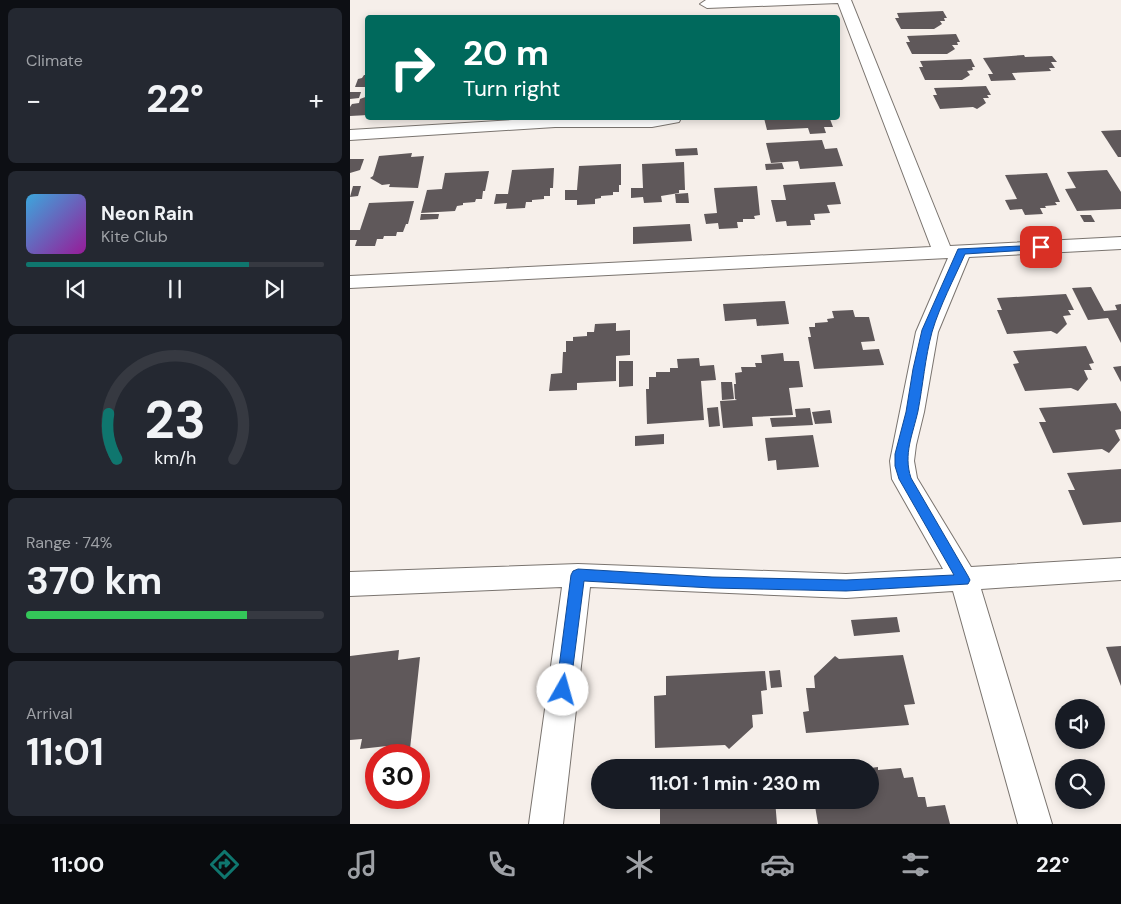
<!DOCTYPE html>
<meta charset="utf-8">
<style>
:root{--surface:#171b24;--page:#242831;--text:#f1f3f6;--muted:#9ea1a6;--line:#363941;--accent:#0f766e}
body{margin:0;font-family:"DM Sans",sans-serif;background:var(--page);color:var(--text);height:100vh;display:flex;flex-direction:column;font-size:19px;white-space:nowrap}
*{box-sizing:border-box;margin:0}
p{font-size:16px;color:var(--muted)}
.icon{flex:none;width:28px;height:28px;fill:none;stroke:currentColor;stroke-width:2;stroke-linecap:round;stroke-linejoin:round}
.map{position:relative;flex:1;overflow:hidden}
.sheet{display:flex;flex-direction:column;gap:8px;padding:8px;background:#0d0f14;width:350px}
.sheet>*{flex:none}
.hud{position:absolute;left:15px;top:15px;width:475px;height:105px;border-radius:5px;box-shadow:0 2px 8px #0003;background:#00695c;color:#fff;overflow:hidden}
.fabs{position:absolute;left:705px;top:699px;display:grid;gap:10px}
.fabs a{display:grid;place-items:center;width:50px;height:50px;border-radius:50%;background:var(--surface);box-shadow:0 2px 8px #0003;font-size:25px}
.speed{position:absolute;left:15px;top:744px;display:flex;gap:10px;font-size:25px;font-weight:700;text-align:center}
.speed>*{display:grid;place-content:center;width:65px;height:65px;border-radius:50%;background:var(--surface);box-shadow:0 2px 8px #0003;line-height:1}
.speed .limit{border:8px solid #d22;background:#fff;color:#111}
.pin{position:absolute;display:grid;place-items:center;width:42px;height:42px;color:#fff;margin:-21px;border-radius:10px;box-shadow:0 2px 8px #0006}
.me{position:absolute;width:55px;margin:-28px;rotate:7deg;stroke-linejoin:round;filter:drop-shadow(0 0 4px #0008)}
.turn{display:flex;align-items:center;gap:18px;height:105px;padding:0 15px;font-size:22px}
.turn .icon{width:65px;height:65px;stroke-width:2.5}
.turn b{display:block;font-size:35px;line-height:42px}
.big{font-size:38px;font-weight:700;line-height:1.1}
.sheet .tile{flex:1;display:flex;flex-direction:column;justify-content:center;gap:8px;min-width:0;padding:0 18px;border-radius:8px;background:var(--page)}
.sheet .dial{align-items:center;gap:0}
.dial svg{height:130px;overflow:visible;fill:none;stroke:var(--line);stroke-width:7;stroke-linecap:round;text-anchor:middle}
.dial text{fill:var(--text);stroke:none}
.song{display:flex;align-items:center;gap:15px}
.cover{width:60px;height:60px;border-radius:8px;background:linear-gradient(135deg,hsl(200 70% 55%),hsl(300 70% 35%))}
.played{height:5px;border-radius:2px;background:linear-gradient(90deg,var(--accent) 75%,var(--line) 75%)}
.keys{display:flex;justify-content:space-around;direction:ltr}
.heat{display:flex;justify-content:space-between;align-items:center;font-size:28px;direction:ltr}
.charge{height:8px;border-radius:4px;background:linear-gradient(90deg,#34c759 74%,var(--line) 0)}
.trip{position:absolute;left:241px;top:759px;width:288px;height:50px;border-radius:25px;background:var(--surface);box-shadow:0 2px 8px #0003;font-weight:700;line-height:50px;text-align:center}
.tabs{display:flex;height:80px;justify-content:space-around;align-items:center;background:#090b0e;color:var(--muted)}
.tabs .icon{width:35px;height:35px}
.tabs .active{color:var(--accent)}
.tabs b{font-size:22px;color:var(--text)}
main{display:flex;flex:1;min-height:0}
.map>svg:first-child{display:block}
.building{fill:#5f585a}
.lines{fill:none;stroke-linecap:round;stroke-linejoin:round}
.minor-casing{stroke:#7a746f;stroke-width:2}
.minor{fill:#fff;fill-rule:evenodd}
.route{fill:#1a73e8;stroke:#114b97}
</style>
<main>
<section class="sheet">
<div class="tile"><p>Climate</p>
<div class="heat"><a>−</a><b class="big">22°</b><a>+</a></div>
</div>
<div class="tile">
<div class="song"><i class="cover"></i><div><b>Neon Rain</b><p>Kite Club</p></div></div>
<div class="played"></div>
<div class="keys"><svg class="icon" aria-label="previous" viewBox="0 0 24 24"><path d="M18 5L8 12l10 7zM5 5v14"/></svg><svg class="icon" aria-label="pause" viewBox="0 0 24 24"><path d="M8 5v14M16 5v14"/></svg><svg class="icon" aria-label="next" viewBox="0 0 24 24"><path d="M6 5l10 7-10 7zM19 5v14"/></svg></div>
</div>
<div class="tile dial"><svg viewBox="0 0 100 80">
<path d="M14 69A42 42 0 1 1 86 69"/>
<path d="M14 69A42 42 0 0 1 9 41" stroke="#0f766e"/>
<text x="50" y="56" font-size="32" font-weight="700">23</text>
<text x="50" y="72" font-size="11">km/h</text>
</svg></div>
<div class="tile"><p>Range · 74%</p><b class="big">370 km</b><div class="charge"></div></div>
<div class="tile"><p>Arrival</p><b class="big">11:01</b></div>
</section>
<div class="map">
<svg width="771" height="824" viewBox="0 0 771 824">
<rect width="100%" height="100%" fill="#f6efea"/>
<!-- building -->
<g class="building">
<polygon points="593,11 597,18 594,18 595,21 590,21 592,24 584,29 551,29 545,18 549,18 547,13"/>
<polygon points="606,34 610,42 607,42 608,45 602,45 605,49 597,54 562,54 556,42 560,42 557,36"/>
<polygon points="674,55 675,57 702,56 707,62 701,62 705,68 699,68 701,71 662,73 666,80 641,81 638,74 643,74 633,58"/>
<polygon points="621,59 625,67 622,67 623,70 617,71 620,75 612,80 575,80 569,67 573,67 570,61"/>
<polygon points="14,75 18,75 18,87 5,87 8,79 12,78"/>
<polygon points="636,86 641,95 637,95 639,98 633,98 636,103 627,109 623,107 590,109 583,95 587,95 584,88"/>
<polygon points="0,92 11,92 9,98 0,99"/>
<polygon points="18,96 18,115 0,116 0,107 2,104 9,103 10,99"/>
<polygon points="414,118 480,119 483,127 474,127 476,133 460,134 458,128 417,130"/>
<polygon points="771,130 771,157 768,157 751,131"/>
<polygon points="472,140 475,149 487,148 493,166 450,169 448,161 421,163 416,143"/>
<polygon points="347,148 348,155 326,156 325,149"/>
<polygon points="62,153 61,157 74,156 68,188 39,187 40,184 32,185 20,178 23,176 29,156"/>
<polygon points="0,159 14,159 10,170 0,173"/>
<polygon points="334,162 335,190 329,190 329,193 311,196 312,202 294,203 293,197 281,198 281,188 293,188 292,164"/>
<polygon points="432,163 434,169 416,170 415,164"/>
<polygon points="271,164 271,185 269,185 269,192 263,192 263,195 251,196 251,198 245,199 245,204 227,205 227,200 215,200 215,190 227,190 229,166"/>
<polygon points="204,168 203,188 200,188 200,196 194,196 194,199 182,200 182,202 176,202 175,208 156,209 157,203 144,204 146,194 158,194 162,170"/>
<polygon points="757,170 771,192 771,209 727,211 715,189 726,188 717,172"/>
<polygon points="139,171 135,191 133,191 132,199 126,199 125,202 113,203 113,205 107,206 105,211 71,213 77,190 92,189 95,173"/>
<polygon points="697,173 710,202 705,202 707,205 695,206 696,208 690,208 693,214 675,215 672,209 660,210 655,200 667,199 655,175"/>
<polygon points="485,182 491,204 477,205 480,213 464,214 465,220 460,220 461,225 437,226 436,221 426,222 421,200 436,200 433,185"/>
<polygon points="3,186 11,186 8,196 0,197"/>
<polygon points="407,186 410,215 404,216 405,219 393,219 393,222 387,222 388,228 369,229 368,223 356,224 354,214 367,213 364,188"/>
<polygon points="338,193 339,203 326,203 325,194"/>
<polygon points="64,201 58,224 56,224 53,232 47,232 46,236 34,236 33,239 27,239 25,246 5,246 7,240 0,240 0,230 10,230 19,203"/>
<polygon points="71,214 89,214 88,219 70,220"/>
<polygon points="730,215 741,215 745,222 734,222"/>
<polygon points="340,224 342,241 283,244 283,227"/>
<polygon points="741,287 754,311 767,310 765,305 771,304 771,343 758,318 738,320 722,288"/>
<polygon points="716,294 724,310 718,310 721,315 713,316 717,324 707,334 701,331 657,334 647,310 652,310 647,298"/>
<polygon points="435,301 439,324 407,326 406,319 375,321 373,304"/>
<polygon points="503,310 505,317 519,317 525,341 511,342 513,350 529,349 534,365 464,369 458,337 461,337 459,327 465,327 465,323 478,322 477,319 484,318 482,311"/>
<polygon points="266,323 266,331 280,330 280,355 266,356 266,381 227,383 227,390 199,391 201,374 212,373 213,352 216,352 216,341 223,341 223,337 237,336 237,332 244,332 245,324"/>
<polygon points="736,346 744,363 739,364 742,370 734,370 738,379 728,391 721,388 675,391 663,364 669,363 663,351"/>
<polygon points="433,353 434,361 449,361 453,387 439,388 443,415 402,417 403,426 373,428 370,401 387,400 385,399 384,384 386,384 385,373 392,372 391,367 406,367 405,363 412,363 411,355"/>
<polygon points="349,358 350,366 364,365 366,380 351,381 354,420 297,424 296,389 299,389 299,377 306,377 306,372 320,372 320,368 328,368 327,359"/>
<polygon points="269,361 283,361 283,386 269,387"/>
<polygon points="771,366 771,382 763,367"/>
<polygon points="371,382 382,382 384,399 372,400"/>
<polygon points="766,403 771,412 771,429 765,430 770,440 759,453 752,449 703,453 689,422 696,422 689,408"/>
<polygon points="368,407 370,426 359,427 357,408"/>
<polygon points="460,408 463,425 422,427 420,418 446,417 445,409"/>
<polygon points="480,410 482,423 465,424 462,412"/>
<polygon points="314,434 314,444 285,446 285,436"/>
<polygon points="463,435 469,467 427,470 426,460 418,461 415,438"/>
<polygon points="771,469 771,522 733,525 718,490 725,490 717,473"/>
<polygon points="547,617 550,632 504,636 501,620"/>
<polygon points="771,646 771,686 756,647"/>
<polygon points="49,650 48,660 70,657 60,749 36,752 37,746 10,749 12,739 0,740 0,656"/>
<polygon points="553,655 565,704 554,705 559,725 456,733 453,712 459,711 456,688 465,688 464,676 485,656 489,659"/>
<polygon points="430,670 432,687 421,688 419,671"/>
<polygon points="415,671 417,690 411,691 413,714 402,715 403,727 379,749 375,745 305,748 304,696 316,695 316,676"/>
<polygon points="528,767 528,770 551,768 554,778 563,777 568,797 575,797 577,807 595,805 600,824 468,824 464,800 520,800 520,768"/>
<polygon points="322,800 425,800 427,824 310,824 310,806 322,806"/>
</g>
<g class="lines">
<!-- minor casing -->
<g class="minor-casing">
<g id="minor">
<polygon points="356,0 501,0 600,246 771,237 771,249 619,257 588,332 574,412 566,445 564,461 567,478 621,567 771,558 771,580 631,589 702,824 668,824 603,591 496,598 240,587 213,824 179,824 212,587 0,596 0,572 228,564 496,574 593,569 542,479 540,461 566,332 598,258 0,288 0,276 581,247 488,3 357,8 350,4"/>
<polygon points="196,118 331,118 329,122 302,127 205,127 0,140 0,130"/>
</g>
</g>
<!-- minor -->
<use href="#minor" class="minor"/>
</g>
<!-- route -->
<path class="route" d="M691,245L696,247L694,249L615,254C604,279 590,305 582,332C575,358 573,385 568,411C563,434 553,454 561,478L618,576L620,580L618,584L496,591L362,588L234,581L220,690L218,695L213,696L208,695L206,690L221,575L223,571L228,569L362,577L496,580L604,575L549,479L545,466V454L556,412L563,369L572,330L608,249Z"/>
</svg>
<div class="fabs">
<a><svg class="icon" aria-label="sound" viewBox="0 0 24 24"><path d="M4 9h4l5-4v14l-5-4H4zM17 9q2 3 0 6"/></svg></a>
<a><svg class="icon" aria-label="search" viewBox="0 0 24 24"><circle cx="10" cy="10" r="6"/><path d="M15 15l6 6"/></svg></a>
</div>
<div class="speed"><div class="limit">30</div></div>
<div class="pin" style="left:691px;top:247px;background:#d93025"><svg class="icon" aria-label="arrive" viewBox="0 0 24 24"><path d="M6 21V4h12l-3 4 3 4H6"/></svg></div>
<svg class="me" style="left:213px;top:690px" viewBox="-20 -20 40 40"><circle r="19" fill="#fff"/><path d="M0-13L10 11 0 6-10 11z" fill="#1a73e8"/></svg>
<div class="trip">11:01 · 1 min · 230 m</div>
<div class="hud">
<div class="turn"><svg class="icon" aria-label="right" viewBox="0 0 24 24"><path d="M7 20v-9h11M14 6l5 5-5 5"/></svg><div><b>20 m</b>Turn right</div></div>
</div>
</div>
</main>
<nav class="tabs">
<b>11:00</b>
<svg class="icon active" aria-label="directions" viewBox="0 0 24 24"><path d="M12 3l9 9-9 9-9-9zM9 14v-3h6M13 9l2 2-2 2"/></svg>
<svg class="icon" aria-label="music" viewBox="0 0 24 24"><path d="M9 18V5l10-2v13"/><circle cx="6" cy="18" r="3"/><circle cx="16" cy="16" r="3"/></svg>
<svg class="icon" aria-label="phone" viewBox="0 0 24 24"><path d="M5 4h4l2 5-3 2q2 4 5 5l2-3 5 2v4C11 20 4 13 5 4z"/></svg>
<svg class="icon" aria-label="climate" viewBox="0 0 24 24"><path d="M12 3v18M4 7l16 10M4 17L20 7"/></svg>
<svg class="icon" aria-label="car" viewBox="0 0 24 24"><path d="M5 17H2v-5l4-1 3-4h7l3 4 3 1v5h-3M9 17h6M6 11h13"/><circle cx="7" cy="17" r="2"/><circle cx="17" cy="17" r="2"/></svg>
<svg class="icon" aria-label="filters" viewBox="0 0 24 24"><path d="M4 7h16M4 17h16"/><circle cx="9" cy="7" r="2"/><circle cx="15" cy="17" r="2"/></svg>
<b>22°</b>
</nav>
